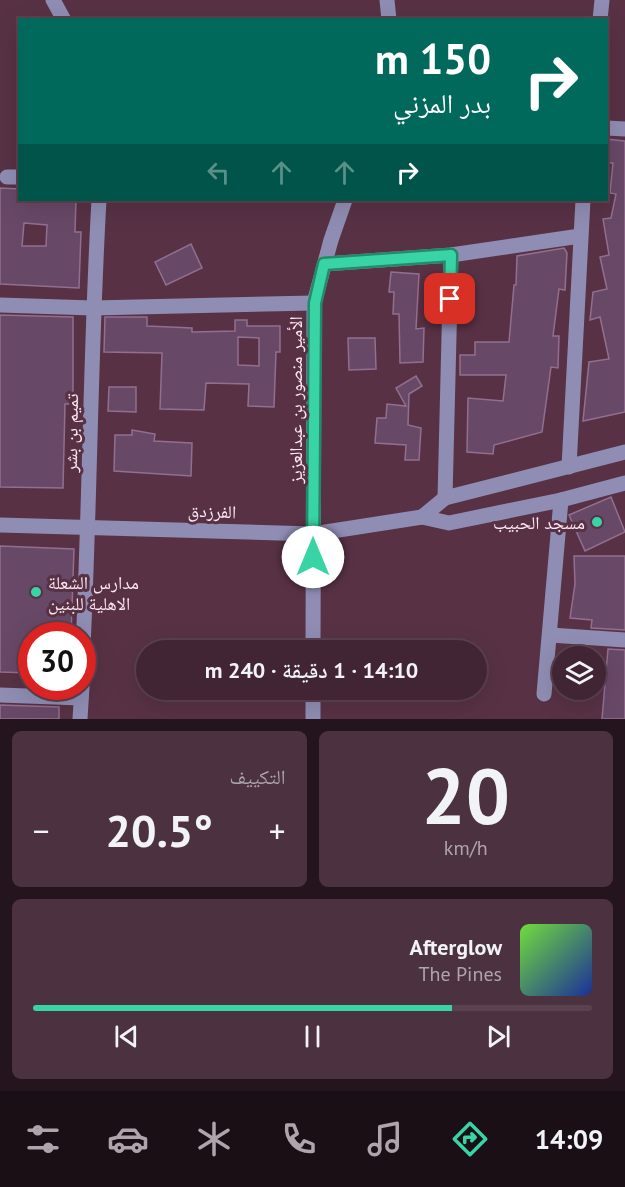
<!DOCTYPE html>
<html lang="ar">
<meta charset="utf-8">
<style>
:root{--surface:#422534;--page:#4c3140;--text:#f1f3f6;--muted:#aea5ac;--line:#5a424f;--accent:#38d4a6}
body{margin:0;font-family:"PT Sans","Noto Naskh Arabic",sans-serif;background:var(--page);color:var(--text);direction:rtl;height:100vh;display:flex;flex-direction:column;font-size:22px;white-space:nowrap}
*{box-sizing:border-box;margin:0}
p{font-size:20px;color:var(--muted)}
.icon{flex:none;width:33px;height:33px;fill:none;stroke:currentColor;stroke-width:2;stroke-linecap:round;stroke-linejoin:round}
.map{position:relative;height:719px;overflow:hidden;direction:ltr}
.side{display:flex;flex-direction:column;gap:12px;padding:12px;background:#24141d;flex:1}
.side>*{flex:none}
.hud{position:absolute;left:18px;top:18px;width:590px;height:183px;border-radius:0px;box-shadow:0 6px 24px #0002,0 0 0 2px var(--line);direction:rtl;background:#00695c;color:#fff;overflow:hidden}
.tools{position:absolute;left:552px;top:646px;display:grid;gap:12px}
.tools a{display:grid;place-items:center;width:54px;height:54px;border-radius:50%;background:var(--surface);box-shadow:0 6px 24px #0002,0 0 0 2px var(--line);font-size:30px}
.speed{position:absolute;left:18px;top:622px;display:flex;gap:12px;font-size:30px;font-weight:700;text-align:center}
.speed>*{display:grid;place-content:center;width:78px;height:78px;border-radius:50%;background:var(--surface);box-shadow:0 6px 24px #0002,0 0 0 2px var(--line);line-height:1}
.speed .limit{border:9px solid #d22;background:#fff;color:#111}
.pin{position:absolute;display:grid;place-items:center;width:51px;height:51px;color:#fff;margin:-26px;border-radius:12px;box-shadow:0 3px 9px #0006}
.me{position:absolute;width:66px;margin:-33px;rotate:0deg;stroke-linejoin:round;filter:drop-shadow(0 0 4px #0008)}
.turn{display:flex;align-items:center;gap:21px;height:126px;padding:0 18px;font-size:27px}
.turn .icon{width:78px;height:78px;stroke-width:2.5}
.turn b{display:block;font-size:42px;line-height:51px}
.lanes{display:flex;align-items:center;height:57px;padding:0 18px;background:#0003;justify-content:center;gap:30px;direction:ltr}
.lanes .off{opacity:.35}
.big{font-size:45px;font-weight:600;line-height:1.1}
.side .tile{flex:1;display:flex;flex-direction:column;justify-content:center;gap:9px;min-width:0;padding:0 21px;border-radius:9px;background:var(--page)}
.side .dial{align-items:center;gap:0}
.dial b{font-size:78px;line-height:1}
.song{display:flex;align-items:center;gap:18px}
.cover{width:72px;height:72px;border-radius:9px;background:linear-gradient(135deg,hsl(100 70% 55%),hsl(230 70% 35%))}
.played{height:6px;border-radius:3px;background:linear-gradient(90deg,var(--accent) 75%,var(--line) 75%)}
.keys{display:flex;justify-content:space-around;direction:ltr}
.heat{display:flex;justify-content:space-between;align-items:center;font-size:33px;direction:ltr}
.side .tiles{flex:1;display:grid;gap:12px;grid-template-columns:1fr 1fr}
.tile:last-child{grid-column:span 2}
.trip{position:absolute;left:136px;top:640px;width:351px;height:60px;border-radius:30px;background:var(--surface);box-shadow:0 6px 24px #0002,0 0 0 2px var(--line);font-weight:600;line-height:60px;text-align:center;direction:rtl}
.menu{display:flex;height:96px;justify-content:space-around;align-items:center;background:#1a0f15;color:var(--muted)}
.menu .icon{width:42px;height:42px}
.menu .on{color:var(--accent)}
.menu b{font-size:27px;color:var(--text)}
.map>svg:first-child{display:block}
.building{fill:#684867;stroke:#926f90;stroke-width:1.5;fill-rule:evenodd}
.lines{fill:none;stroke-linecap:round;stroke-linejoin:round}
.minor{stroke:#8f8db3;stroke-width:15}
.route-casing{stroke:#248a6c;stroke-width:15}
.route{stroke:#38d4a6;stroke-width:10}
.poi-dot{fill:#38d4a6;stroke:#583145;stroke-width:2}
.labels{text-anchor:middle;dominant-baseline:central;stroke-width:6;stroke-linejoin:round;paint-order:stroke}
.street-label{font-size:18px;fill:#fee9f3;stroke:#583145}
.poi-label{font-size:18px;fill:#fee9f3;stroke:#583145;text-anchor:end}
</style>
<div class="map">
<svg width="625" height="719" viewBox="0 0 625 719">
<rect width="100%" height="100%" fill="#583145"/>
<!-- building -->
<g class="building">
<polygon points="606,139 625,141 625,412 583,421 589,362 609,359 600,317 590,320 593,292 607,289 600,257 609,255 603,219 611,218 616,194 610,193 613,163 608,163"/>
<path d="M0,188L20,189V200H76L75,232H81L79,288L0,284ZM24,223L47,225L46,246H22Z"/>
<polygon points="191,244 202,268 166,285 155,262"/>
<polygon points="564,248 567,253 565,290 559,289 553,336 559,336 558,368 551,367 542,432 494,445 493,454 467,452 468,398 503,401 506,375 460,375 460,355 475,355 475,342 509,342 514,285 516,285 517,256"/>
<polygon points="391,272 419,274 416,329 424,328 423,362 400,363 399,314 393,314 394,292 389,292"/>
<polygon points="0,315 73,317 73,404 65,404 63,488 0,487"/>
<path d="M105,317H147V326L192,328V332L235,331V320H247V326H280V352H276L274,407L248,406L249,384L206,383L204,410L160,409L162,353L104,352ZM238,337L259,338V366L238,365Z"/>
<polygon points="348,338 375,338 376,369 349,370"/>
<polygon points="416,376 422,386 409,394 408,425 421,428 419,460 405,460 406,445 375,443 377,418 386,418 387,404 406,406 396,388"/>
<polygon points="109,387 136,387 136,412 108,411"/>
<polygon points="132,430 155,434 154,441 192,443 191,476 114,471 115,435 132,435"/>
<polygon points="611,497 625,532 585,551 569,515"/>
<polygon points="0,546 74,549 71,636 31,636 31,673 0,672"/>
<polygon points="574,556 625,556 625,630 591,628 592,620 570,618 575,584"/>
<polygon points="608,649 625,650 625,719 602,719"/>
<polygon points="0,705 59,707 59,719 0,719"/>
</g>
<g class="lines">
<!-- minor -->
<g class="minor">
<polyline points="53,0 64,20"/>
<polyline points="387,0 389,20"/>
<polyline points="600,20 602,0"/>
<polyline points="606,128 625,129"/>
<polyline points="7,177 20,177"/>
<polyline points="325,264 451,255 580,236"/>
<polyline points="0,305 93,308 314,303"/>
<polyline points="569,467 583,200"/>
<polyline points="445,498 451,255"/>
<polyline points="422,517 445,498 625,452"/>
<polyline points="0,525 313,534 422,517 449,523 561,500 625,483"/>
<polyline points="550,635 625,640"/>
<polyline points="313,651 314,303 331,240 345,200"/>
<path d="M82,668C90,512 90,356 99,200"/>
<polyline points="544,694 561,500"/>
<polyline points="0,695 81,698"/>
<polyline points="80,719 82,687"/>
<polyline points="313,719 313,690"/>
</g>
</g>
<g class="lines">
<!-- route casing -->
<g class="route-casing">
<polyline id="route" points="313,557 315,303 324,264 451,255 450,299"/>
</g>
<!-- route -->
<use href="#route" class="route"/>
</g>
<!-- markers -->
<g class="poi-dot">
<circle cx="597" cy="522" r="6"/>
<circle cx="36" cy="592" r="6"/>
</g>
<g class="labels">
<!-- street labels -->
<g class="street-label">
<text transform="translate(295 400) rotate(-90)">الأمير منصور بن عبدالعزيز</text>
<text transform="translate(71 433) rotate(-89)">تميم بن بشر</text>
<text transform="translate(212 511) rotate(2)">الفرزدق</text>
</g>
<!-- poi labels -->
<g class="poi-label">
<text x="585" y="522">مسجد الحبيب</text>
<text x="48" y="582" text-anchor="start">مدارس الشعلة<tspan x="48" dy="21">الاهلية للبنين</tspan></text>
</g>
</g>
</svg>
<div class="tools">
<a><svg class="icon" aria-label="layers" viewBox="0 0 24 24"><path d="M12 4l9 5-9 5-9-5zM3 14l9 5 9-5"/></svg></a>
</div>
<div class="speed"><div class="limit">30</div></div>
<div class="pin" style="left:450px;top:299px;background:#d93025"><svg class="icon" aria-label="arrive" viewBox="0 0 24 24"><path d="M6 21V4h12l-3 4 3 4H6"/></svg></div>
<svg class="me" style="left:313px;top:557px" viewBox="-20 -20 40 40"><circle r="19" fill="#fff"/><path d="M0-13L10 11 0 6-10 11z" fill="#38d4a6"/></svg>
<div class="trip">14:10 · 1 دقيقة · 240 m</div>
<div class="hud">
<div class="turn"><svg class="icon" aria-label="right" viewBox="0 0 24 24"><path d="M7 20v-9h11M14 6l5 5-5 5"/></svg><div><b>150 m</b>بدر المزني</div></div>
<div class="lanes"><svg class="icon off" aria-label="left" viewBox="0 0 24 24"><path d="M17 20v-9H6M10 6l-5 5 5 5"/></svg><svg class="icon off" aria-label="ahead" viewBox="0 0 24 24"><path d="M12 20V5M6 11l6-6 6 6"/></svg><svg class="icon off" aria-label="ahead" viewBox="0 0 24 24"><path d="M12 20V5M6 11l6-6 6 6"/></svg><svg class="icon" aria-label="right" viewBox="0 0 24 24"><path d="M7 20v-9h11M14 6l5 5-5 5"/></svg></div>
</div>
</div>
<section class="side">
<div class="tiles">
<div class="tile dial"><b>20</b><p>km/h</p></div>
<div class="tile"><p>التكييف</p>
<div class="heat"><a>−</a><b class="big">20.5°</b><a>+</a></div>
</div>
<div class="tile">
<div class="song"><i class="cover"></i><div><b>Afterglow</b><p>The Pines</p></div></div>
<div class="played"></div>
<div class="keys"><svg class="icon" aria-label="previous" viewBox="0 0 24 24"><path d="M18 5L8 12l10 7zM5 5v14"/></svg><svg class="icon" aria-label="pause" viewBox="0 0 24 24"><path d="M8 5v14M16 5v14"/></svg><svg class="icon" aria-label="next" viewBox="0 0 24 24"><path d="M6 5l10 7-10 7zM19 5v14"/></svg></div>
</div>
</div>
</section>
<nav class="menu">
<b>14:09</b>
<svg class="icon on" aria-label="directions" viewBox="0 0 24 24"><path d="M12 3l9 9-9 9-9-9zM9 14v-3h6M13 9l2 2-2 2"/></svg>
<svg class="icon" aria-label="music" viewBox="0 0 24 24"><path d="M9 18V5l10-2v13"/><circle cx="6" cy="18" r="3"/><circle cx="16" cy="16" r="3"/></svg>
<svg class="icon" aria-label="phone" viewBox="0 0 24 24"><path d="M5 4h4l2 5-3 2q2 4 5 5l2-3 5 2v4C11 20 4 13 5 4z"/></svg>
<svg class="icon" aria-label="climate" viewBox="0 0 24 24"><path d="M12 3v18M4 7l16 10M4 17L20 7"/></svg>
<svg class="icon" aria-label="car" viewBox="0 0 24 24"><path d="M5 17H2v-5l4-1 3-4h7l3 4 3 1v5h-3M9 17h6M6 11h13"/><circle cx="7" cy="17" r="2"/><circle cx="17" cy="17" r="2"/></svg>
<svg class="icon" aria-label="filters" viewBox="0 0 24 24"><path d="M4 7h16M4 17h16"/><circle cx="9" cy="7" r="2"/><circle cx="15" cy="17" r="2"/></svg>
</nav>
